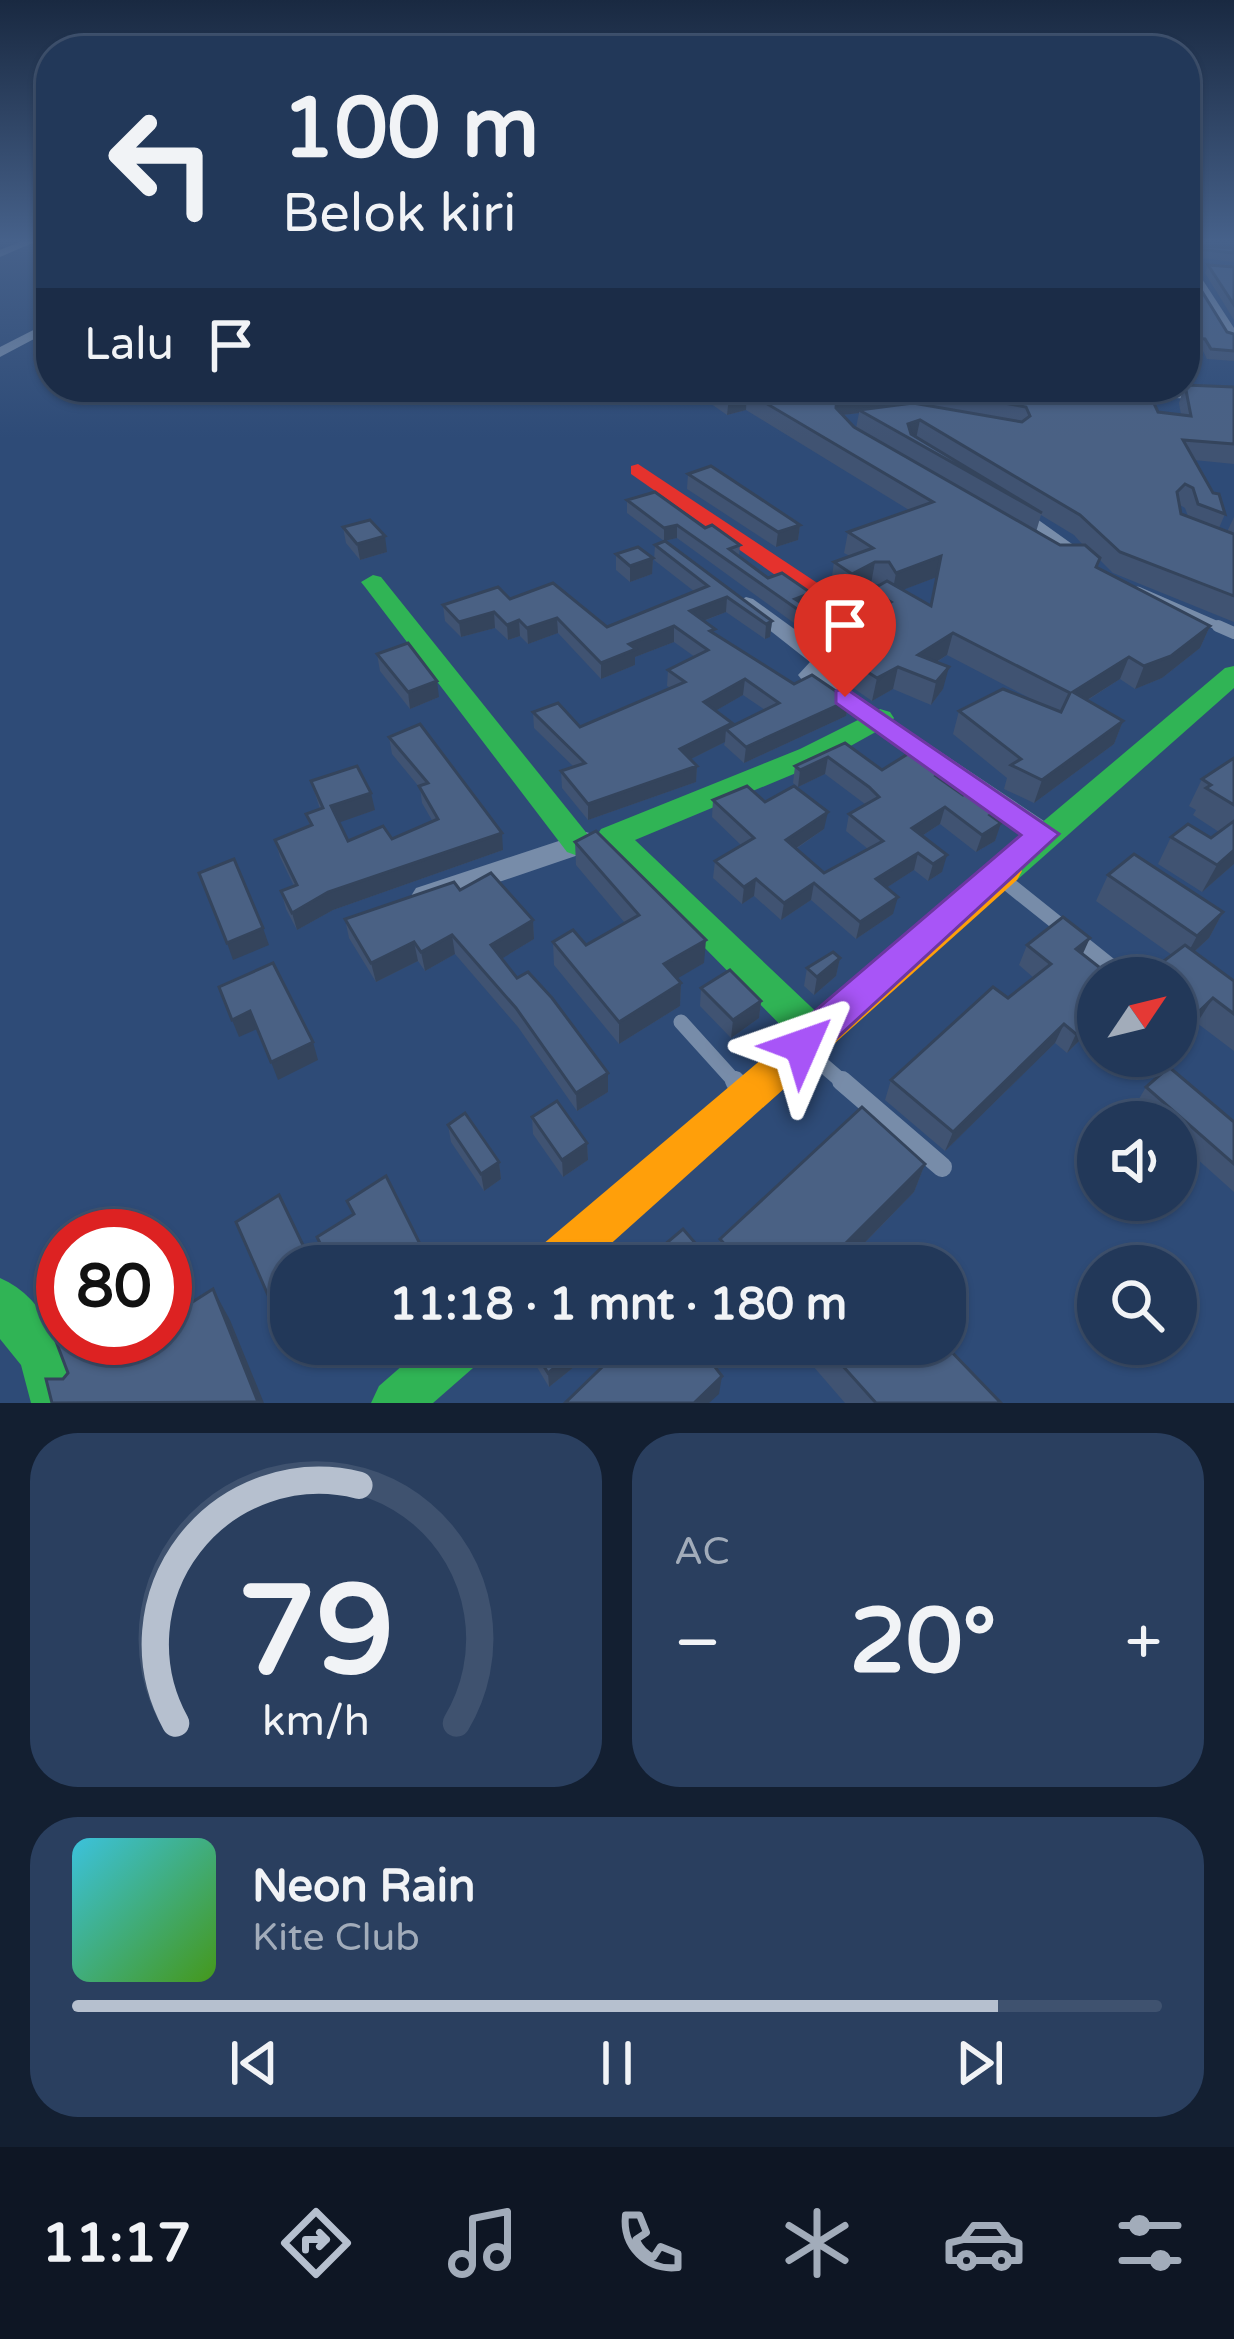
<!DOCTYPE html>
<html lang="id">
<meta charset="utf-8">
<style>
:root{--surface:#223859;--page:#2a3f5f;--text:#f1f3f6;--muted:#a2acba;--line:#3f526f;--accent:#b6c0cf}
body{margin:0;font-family:"Varela Round",sans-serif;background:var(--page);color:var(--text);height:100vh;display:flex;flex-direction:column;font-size:45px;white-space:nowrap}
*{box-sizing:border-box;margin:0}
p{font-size:39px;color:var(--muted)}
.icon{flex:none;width:66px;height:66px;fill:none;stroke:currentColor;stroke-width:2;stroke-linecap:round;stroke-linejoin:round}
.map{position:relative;height:1403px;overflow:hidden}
.details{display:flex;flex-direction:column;gap:30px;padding:30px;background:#131f31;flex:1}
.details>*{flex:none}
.guide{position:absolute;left:36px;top:36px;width:1164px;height:366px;border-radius:48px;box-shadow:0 3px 9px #0004,0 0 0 3px var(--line);background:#223859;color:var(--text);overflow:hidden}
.needle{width:78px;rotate:55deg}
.buttons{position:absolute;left:1077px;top:957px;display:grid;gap:24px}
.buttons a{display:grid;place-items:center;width:120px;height:120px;border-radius:50%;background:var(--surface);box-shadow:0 3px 9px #0004,0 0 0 3px var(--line);font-size:60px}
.speed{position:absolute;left:36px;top:1209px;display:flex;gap:24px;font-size:60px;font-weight:700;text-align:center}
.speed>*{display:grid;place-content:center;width:156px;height:156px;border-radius:50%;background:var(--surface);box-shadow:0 3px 9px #0004,0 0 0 3px var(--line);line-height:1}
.speed .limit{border:18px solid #d22;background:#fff;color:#111}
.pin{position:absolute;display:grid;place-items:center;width:102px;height:102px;color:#fff;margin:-123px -51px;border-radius:50% 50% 50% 0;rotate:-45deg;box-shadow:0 0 12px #0007}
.pin .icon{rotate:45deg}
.me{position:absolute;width:132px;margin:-66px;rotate:47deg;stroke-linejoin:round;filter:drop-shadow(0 0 9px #0008)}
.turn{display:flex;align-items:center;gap:42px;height:252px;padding:0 48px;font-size:54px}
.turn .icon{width:156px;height:156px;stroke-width:2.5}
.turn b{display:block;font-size:84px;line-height:102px}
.then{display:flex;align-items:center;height:114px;padding:0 48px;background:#0003;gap:24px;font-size:45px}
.big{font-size:90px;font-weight:800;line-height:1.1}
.details .tile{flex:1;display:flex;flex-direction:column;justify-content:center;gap:18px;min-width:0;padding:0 42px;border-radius:48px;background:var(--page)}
.details .dial{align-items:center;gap:0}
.dial svg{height:312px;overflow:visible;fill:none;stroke:var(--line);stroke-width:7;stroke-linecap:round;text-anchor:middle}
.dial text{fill:var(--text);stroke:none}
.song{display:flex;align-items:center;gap:36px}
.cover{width:144px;height:144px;border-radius:18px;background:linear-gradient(135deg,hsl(190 70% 55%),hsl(100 70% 35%))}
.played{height:12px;border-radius:6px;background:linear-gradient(90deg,var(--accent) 85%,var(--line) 85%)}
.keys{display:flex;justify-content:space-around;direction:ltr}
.heat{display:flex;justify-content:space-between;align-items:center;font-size:66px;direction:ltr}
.details .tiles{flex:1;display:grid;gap:30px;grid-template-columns:1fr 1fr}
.tile:last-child{grid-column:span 2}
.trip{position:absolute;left:270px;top:1245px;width:696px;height:120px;border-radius:48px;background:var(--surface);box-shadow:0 3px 9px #0004,0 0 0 3px var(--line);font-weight:800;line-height:120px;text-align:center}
.tab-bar{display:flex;height:192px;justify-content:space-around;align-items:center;background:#0e1624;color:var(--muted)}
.tab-bar .icon{width:84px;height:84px}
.tab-bar .on{color:var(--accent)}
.tab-bar b{font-size:54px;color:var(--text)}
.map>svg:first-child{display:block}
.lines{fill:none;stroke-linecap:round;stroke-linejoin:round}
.lane-far3{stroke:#778ca9;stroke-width:9}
.lane-far2{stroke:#778ca9;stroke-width:12}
.lane-far1{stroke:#778ca9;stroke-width:15}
.lane{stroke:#778ca9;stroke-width:20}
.street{fill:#778ca9;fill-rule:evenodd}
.fast{fill:#30b455;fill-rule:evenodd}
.slow{fill:#ff9f0a;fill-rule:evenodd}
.jam{fill:#e5322d;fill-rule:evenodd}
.wall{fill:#405372;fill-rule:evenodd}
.shaded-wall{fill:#34445c}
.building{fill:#4a6184;stroke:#34445c;stroke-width:3}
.route{fill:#a855f7;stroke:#6d37a1;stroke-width:3}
</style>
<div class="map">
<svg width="1234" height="1403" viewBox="0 0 1234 1403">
<rect width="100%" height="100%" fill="#2e4b77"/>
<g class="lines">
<!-- lane-far3 -->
<g class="lane-far3">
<polyline points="1025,516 1081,556"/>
<polyline points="1138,591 1225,629"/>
</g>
<!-- lane-far2 -->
<polyline class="lane-far2" points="1218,626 1234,633"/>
<!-- lane-far1 -->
<g class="lane-far1">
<polyline points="1007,883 1116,970"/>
<polyline points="681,1022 737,1084"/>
<polyline points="816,1059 845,1084"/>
</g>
<!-- lane -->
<g class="lane">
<polyline points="735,1081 738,1085"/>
<polyline points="842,1081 942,1167"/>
</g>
<!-- street -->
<g class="street">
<polygon points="22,241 37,241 0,257 0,250"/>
<polygon points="1185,261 1191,262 1234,328 1234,343 1227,339 1185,270"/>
<polygon points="51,321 51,330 0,357 0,347"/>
<polygon points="1170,390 1234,391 1234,401 1175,398 1167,393"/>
<polygon points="878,586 888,592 885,596 830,627 831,637 818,647 835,662 824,674 1053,827 1057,834 1053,841 1033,841 802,680 798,675 810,662 735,603 746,597 753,599 804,636 809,634 811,619"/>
<polygon points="586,832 596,835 600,842 596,849 426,907 416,904 411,896 416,888"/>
</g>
<!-- fast -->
<g class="fast">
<polygon points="373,575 381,577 589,836 594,844 589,852 578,856 567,852 365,587 361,582"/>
<polygon points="1234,666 1234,688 1017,880 1006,883 995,880 990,871 995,862 1225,668"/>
<polygon points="880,709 890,712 894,718 890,724 820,763 635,840 827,1022 833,1034 827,1046 814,1051 801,1046 596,837 601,829 800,749"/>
<path d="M0,1278C48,1298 66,1357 81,1403H31L21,1365L0,1339Z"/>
<polygon points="427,1344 488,1344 481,1361 433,1403 371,1403 379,1386"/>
</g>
<!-- slow -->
<polygon class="slow" points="1006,859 1017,862 1022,871 1017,880 586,1266 529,1266 536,1250 995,862"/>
<!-- jam -->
<polygon class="jam" points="638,464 852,606 855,611 852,616 834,616 631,474 631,466"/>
</g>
<!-- wall -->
<g class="wall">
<polygon points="32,241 51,241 51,249 34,247"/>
<polygon points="1185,245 1234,248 1234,262 1185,256"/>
<polygon points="1185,264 1227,332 1234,334 1234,361 1207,359 1202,349 1189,348 1185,342"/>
<polygon points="1208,265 1234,267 1234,320 1205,273"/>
<path d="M639,387H1019L1158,412L1181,415L1179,403L1184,387H1234V464L1194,460L1225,514L1219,528L1227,532L1234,517V622L1113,573L1100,560L1097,568L1210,626L1200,648L1162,678L1135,689L1120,679L1088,700L1123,721L1114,744L1034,803L1004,789L1007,778L953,734L959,711L1039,703L947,655L937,662L943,689L931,705L893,689L872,701L833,674L836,652L863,638L867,616L871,614L867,611L871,590L882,584H871L848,595L831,583L834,562L850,556L844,553L848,532L909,510L746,410L727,415L697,394ZM859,413L856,428L842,415ZM1180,505L1185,508L1188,516L1181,514ZM1041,515L1074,535L1083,545H1060L1036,532ZM937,577L931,606L902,590Z"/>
<polygon points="688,474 800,525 798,540 776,547 687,489"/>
<polygon points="627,500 705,528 740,545 739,556 768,578 811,593 805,631 677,538 664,541 627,513"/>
<polygon points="343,527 387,552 360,560 346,543"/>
<path d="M655,545L772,621L770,637L765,639L726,612L704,621L715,634L794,684L849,700L846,716L744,763L724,745L725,742L691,759L697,766L696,782L588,820L562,788L561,771L574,767L534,728L533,712L580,727L671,688L667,686L668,670L695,657L674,642L635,657V665L601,679L558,633L528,644L520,636L508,640L495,628L461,637L445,621L443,605L510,599L607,627L695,592L654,560ZM743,695L765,710L731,726L715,711Z"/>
<polygon points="616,554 653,558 652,574 630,582 616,570"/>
<polygon points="377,654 439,697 410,709 380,671"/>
<polygon points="389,737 503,850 333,910 297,930 286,909 281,891 294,886 280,857 275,840 310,826 306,814 320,809 311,781 375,810 339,822 348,841 392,839 433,822 422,803 420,788 392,754"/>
<polygon points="845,743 882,770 949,768 945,782 963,795 1005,806 995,841 976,852 940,824 922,836 942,872 928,881 914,870 886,888 893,914 856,939 811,900 781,920 754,896 742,904 713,878 715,861 741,845 712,817 713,800 765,802 824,829 796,849 824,873 868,849 846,831 849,814 865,804 825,774 798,787 793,783 795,766"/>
<polygon points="1234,758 1234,864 1202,892 1158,864 1171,837 1211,838 1219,832 1193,815 1196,810 1189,806 1202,779"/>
<polygon points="575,842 704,963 677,978 681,983 680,1006 619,1044 554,965 553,942 586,945 625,923 576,865"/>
<polygon points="1108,875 1223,912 1209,938 1194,952 1234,981 1234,1051 1197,1023 1176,1044 1176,978 1172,955 1096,901"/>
<polygon points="460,890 533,920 534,939 501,959 517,978 608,1073 608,1092 577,1111 518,1027 455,954 425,971 418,961 376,982 349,938 345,919"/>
<polygon points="1027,945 1083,955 1098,978 1098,1022 1067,1053 1055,1043 945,1151 885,1100 891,1080 1008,998 1034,978 1019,965"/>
<polygon points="840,958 836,976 814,995 804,986 807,968"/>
<polygon points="701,988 761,1001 759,1018 731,1038 700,1006"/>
<polygon points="1146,1087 1234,1122 1234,1192 1176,1140 1176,1122 1156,1122 1136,1104"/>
<polygon points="532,1117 587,1143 588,1160 563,1177 533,1134"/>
<polygon points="448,1125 499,1162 501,1179 484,1191 451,1142"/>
<polygon points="925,1164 914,1192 855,1253 868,1266 716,1266 720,1239"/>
<polygon points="663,1246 715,1266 673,1266 663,1254"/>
<polygon points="523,1344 599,1344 599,1347 549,1387"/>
<polygon points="794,1344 944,1344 1001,1403 845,1403"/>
</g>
<!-- shaded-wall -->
<g class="shaded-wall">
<polygon points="914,387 911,405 859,410 859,413 834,416 837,398"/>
<polygon points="747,392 746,410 727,415 729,397"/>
<polygon points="920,420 916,439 913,440 908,424"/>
<polygon points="677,525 677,538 664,541 664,528"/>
<polygon points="800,525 798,540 776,547 778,532"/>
<polygon points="385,536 387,552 360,560 357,544"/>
<polygon points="941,556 937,577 892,594 896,573"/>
<polygon points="653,558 652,574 630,582 630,566"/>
<polygon points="875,562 871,584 848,595 852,574"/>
<polygon points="811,593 809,607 799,611 795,599"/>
<polygon points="727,597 726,612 690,626 690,611"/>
<polygon points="494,612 495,628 461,637 459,622"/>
<polygon points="557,618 558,633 528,644 527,628"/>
<polygon points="519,620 520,636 508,640 507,625"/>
<polygon points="772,621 770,637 765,639 766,624"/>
<polygon points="674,626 674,642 635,657 635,665 601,679 601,663 629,644"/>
<polygon points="1210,626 1200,648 1162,678 1135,689 1144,666"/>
<polygon points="953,633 947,655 917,674 918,655"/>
<polygon points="1129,657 1120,679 1065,714 1073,692"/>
<polygon points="898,667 893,689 872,701 877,678"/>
<polygon points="949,667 943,689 931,705 936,682"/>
<polygon points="745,679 743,695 703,718 704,702"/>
<polygon points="437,681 439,697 410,709 408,692"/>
<polygon points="849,700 846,716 744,763 746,747"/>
<polygon points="1123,721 1114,744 1034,803 1042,780"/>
<polygon points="732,723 731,733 726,729 725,742 679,765 680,749"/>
<polygon points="828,757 825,774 798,787 800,770"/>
<polygon points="697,766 696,782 588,820 588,804"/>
<polygon points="949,768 944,784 936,776"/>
<polygon points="371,793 375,810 335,824 331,806"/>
<polygon points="1005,806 1000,823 990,815"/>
<polygon points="945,807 940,824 908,845 912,828"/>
<polygon points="828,812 824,829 783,857 786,840"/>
<polygon points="1001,823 995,841 976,852 982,835"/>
<polygon points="502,833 503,850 333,910 297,930 292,913 328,892"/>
<polygon points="1234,850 1234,864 1202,892 1217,865"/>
<polygon points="918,853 914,870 872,897 876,879"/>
<polygon points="947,855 942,872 928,881 933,864"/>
<polygon points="756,879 754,896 742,904 744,887"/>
<polygon points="814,883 811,900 781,920 784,903"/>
<polygon points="898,897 893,914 856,939 860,922"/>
<polygon points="1223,912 1209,938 1183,962 1197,936"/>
<polygon points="533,920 534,939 493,964 491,945"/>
<polygon points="263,928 269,945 233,960 227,943"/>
<polygon points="452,935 455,954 425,971 421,952"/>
<polygon points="1090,938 1081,958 1076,949"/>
<polygon points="706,940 704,963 663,987 664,964"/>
<polygon points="414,942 418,961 376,982 371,963"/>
<polygon points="840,958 836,976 814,995 817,977"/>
<polygon points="681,983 680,1006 619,1044 619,1022"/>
<polygon points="1213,998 1197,1023 1176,1044 1189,1021"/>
<polygon points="761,1001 759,1018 731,1038 733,1020"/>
<polygon points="250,1011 257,1029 239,1037 232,1020"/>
<polygon points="1098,1012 1098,1022 1067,1053 1076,1034"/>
<polygon points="1064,1024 1055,1043 945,1151 953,1132"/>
<polygon points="313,1042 318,1060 278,1080 271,1062"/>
<polygon points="608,1073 608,1092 577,1111 576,1093"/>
<polygon points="587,1143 588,1160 563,1177 562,1160"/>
<polygon points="499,1162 501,1179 484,1191 481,1174"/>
<polygon points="925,1164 914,1192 842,1266 846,1243"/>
<polygon points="165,1249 174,1263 202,1338 183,1308 165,1259"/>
<polygon points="291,1280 291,1301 276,1311 268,1295"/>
<polygon points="213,1289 230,1320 264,1403 256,1403"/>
<polygon points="584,1344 599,1344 599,1347 549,1387 548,1373"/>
<polygon points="722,1376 719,1394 709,1403 694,1403"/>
</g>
<!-- building -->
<g class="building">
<polygon points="1185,245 1234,248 1234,253 1188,248 1185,257"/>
<polygon points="1185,264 1227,332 1234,334 1234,351 1211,349 1205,339 1192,338 1185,326"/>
<polygon points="1208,265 1234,267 1234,305"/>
<polygon points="1185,385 1234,387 1234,444 1183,440 1213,493 1219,494 1225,514 1198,504 1193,488 1185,484 1177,492 1181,514 1234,534 1234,596 1120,552 1080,515 920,420 908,424 911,434 1042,513 859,410 913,403 1022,422 1030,416 1026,407 914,387 1019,387 1152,399 1158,412 1191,416"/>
<polygon points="714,387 914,387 837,398 836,408 854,427 1060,545 1085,545 1100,558 1096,567 1210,626 1171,656 1144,666 1129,657 1073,692 1123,721 1042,780 1011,765 1021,759 959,711 1003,689 1061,712 1070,693 953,633 918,655 949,667 936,682 898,667 877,678 836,652 887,627 867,616 891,602 871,590 887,581 931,606 941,556 896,573 889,562 875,562 852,574 834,562 873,548 848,532 933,502 747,392 729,397"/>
<polygon points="711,466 800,525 778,532 688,474"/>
<polygon points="655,492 705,528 712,525 740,545 729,549 768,578 782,573 811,593 795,599 808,607 807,616 677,525 664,528 627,500"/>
<polygon points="370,520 385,536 357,544 343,527"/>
<polygon points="665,541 772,621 766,624 727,597 690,611 715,629 710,631 794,684 812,675 849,700 746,747 726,729 779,703 745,679 704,702 732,723 680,749 697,766 588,804 561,771 585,763 533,712 558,703 580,727 685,682 668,670 708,650 674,626 629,644 636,649 601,663 557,618 527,628 519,620 507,625 494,612 459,622 443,605 498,587 510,599 553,583 607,627 708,586 655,545"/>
<polygon points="638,547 653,558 630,566 616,554"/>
<polygon points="408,643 437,681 408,692 377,654"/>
<polygon points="420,724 502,833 328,892 292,913 281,891 297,885 275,840 312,825 306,814 323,808 311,781 357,766 371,793 331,806 348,841 383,826 392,839 438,819 419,786 428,783 389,737"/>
<polygon points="845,743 882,770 919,747 949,768 936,776 963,795 977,787 1005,806 990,815 1001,823 982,835 945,807 912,828 947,855 933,864 918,853 876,879 898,897 860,922 814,883 784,903 756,879 744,887 715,861 754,838 713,800 747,786 765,802 794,786 828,812 786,840 824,873 883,841 849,814 879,797 869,787 828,757 800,770 795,766"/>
<polygon points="1234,758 1234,805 1206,788 1211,785 1202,779"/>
<polygon points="1234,821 1234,850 1217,865 1171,837 1188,824 1211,838"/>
<polygon points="596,831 706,940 664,964 681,983 619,1022 553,942 573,930 586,945 639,915 575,842"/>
<polygon points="1134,854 1223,912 1197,936 1108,875"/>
<polygon points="234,859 263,928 227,943 199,873"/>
<polygon points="491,873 533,920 491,945 517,978 528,972 552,998 608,1073 576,1093 516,1008 452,935 421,952 414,942 371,963 345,919 454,882 460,890"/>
<polygon points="1063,917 1090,938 1076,949 1113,978 1098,978 1098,1012 1076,1034 1064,1024 953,1132 891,1080 993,987 1008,998 1051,964 1027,945"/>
<polygon points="1185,945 1234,981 1234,1014 1213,998 1189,1021 1176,1011 1176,978 1141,978"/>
<polygon points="833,952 840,958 817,977 807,968"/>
<polygon points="273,963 313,1042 271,1062 250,1011 232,1020 219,987"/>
<polygon points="730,970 761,1001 733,1020 701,988"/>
<polygon points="1169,1067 1234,1122 1234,1164 1146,1087"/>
<polygon points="557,1101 587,1143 562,1160 532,1117"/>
<polygon points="862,1107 925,1164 846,1243 868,1266 744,1266 720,1239"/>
<polygon points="465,1113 499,1162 481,1174 448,1125"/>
<polygon points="386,1176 431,1266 331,1266 317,1237 354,1214 347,1201"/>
<polygon points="279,1195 313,1266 291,1266 291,1280 268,1295 236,1222"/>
<polygon points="683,1229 715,1266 680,1266 663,1246"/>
<polygon points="165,1259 183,1308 213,1289 258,1402 52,1403 46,1379 63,1379 68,1373 40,1299 63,1286 63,1338 165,1338"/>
<polygon points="530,1344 584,1344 548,1373"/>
<polygon points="626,1344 697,1344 722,1376 694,1403 565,1403"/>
<polygon points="823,1344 944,1344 1001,1403 876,1403"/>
</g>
<!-- sky -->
<linearGradient id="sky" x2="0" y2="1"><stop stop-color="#192941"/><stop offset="0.55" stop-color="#46618a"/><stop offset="1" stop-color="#46618a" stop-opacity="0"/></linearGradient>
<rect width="1234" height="438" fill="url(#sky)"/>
<!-- route -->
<polygon class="route" points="845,688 1059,834 815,1058 802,1063 788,1058 782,1046 788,1034 1021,835 836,703 836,691"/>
</svg>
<div class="buttons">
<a><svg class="needle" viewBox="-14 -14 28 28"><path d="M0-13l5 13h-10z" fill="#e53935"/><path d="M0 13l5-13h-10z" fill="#a2acba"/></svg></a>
<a><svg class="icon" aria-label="sound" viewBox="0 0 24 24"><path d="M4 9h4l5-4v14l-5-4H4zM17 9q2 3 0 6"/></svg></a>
<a><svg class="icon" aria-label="search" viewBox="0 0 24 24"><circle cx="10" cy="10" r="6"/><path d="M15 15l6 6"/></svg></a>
</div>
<div class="speed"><div class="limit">80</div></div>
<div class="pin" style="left:845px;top:697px;background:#d93025"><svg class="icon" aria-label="arrive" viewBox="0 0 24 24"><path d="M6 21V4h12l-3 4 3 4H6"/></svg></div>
<svg class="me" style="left:802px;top:1046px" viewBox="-20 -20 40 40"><path d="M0-17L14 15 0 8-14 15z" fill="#a855f7" stroke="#fff" stroke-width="4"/></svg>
<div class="trip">11:18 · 1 mnt · 180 m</div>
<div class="guide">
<div class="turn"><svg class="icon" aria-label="left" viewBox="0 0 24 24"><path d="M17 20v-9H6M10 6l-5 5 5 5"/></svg><div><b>100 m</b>Belok kiri</div></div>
<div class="then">Lalu<svg class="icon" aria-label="arrive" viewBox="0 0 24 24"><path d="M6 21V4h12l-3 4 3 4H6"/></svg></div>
</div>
</div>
<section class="details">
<div class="tiles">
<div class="tile dial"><svg viewBox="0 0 100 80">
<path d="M14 69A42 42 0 1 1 86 69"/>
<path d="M14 69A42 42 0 0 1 61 8" stroke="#b6c0cf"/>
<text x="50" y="56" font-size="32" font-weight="700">79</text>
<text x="50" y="72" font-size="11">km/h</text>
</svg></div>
<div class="tile"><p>AC</p>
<div class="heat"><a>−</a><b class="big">20°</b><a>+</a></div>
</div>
<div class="tile">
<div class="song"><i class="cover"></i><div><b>Neon Rain</b><p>Kite Club</p></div></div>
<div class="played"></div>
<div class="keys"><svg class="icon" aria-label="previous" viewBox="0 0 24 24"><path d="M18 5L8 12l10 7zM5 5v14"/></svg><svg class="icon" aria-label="pause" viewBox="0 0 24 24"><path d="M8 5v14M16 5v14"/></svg><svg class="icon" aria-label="next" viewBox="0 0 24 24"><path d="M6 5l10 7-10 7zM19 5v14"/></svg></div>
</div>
</div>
</section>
<nav class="tab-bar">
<b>11:17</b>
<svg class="icon on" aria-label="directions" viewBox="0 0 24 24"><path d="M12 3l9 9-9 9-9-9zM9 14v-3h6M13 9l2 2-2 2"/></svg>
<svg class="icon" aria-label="music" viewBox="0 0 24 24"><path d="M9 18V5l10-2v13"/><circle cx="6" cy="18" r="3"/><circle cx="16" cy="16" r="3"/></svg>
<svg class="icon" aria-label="phone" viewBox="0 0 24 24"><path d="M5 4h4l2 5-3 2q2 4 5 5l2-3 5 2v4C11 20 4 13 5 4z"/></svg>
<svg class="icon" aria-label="climate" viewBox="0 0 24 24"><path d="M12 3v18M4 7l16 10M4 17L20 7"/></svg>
<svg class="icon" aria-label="car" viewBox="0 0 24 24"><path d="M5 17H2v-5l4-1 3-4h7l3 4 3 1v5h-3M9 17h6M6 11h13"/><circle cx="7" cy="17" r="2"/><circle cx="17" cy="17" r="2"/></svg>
<svg class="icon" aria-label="filters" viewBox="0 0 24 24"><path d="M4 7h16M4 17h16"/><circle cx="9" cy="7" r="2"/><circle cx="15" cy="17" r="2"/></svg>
</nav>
